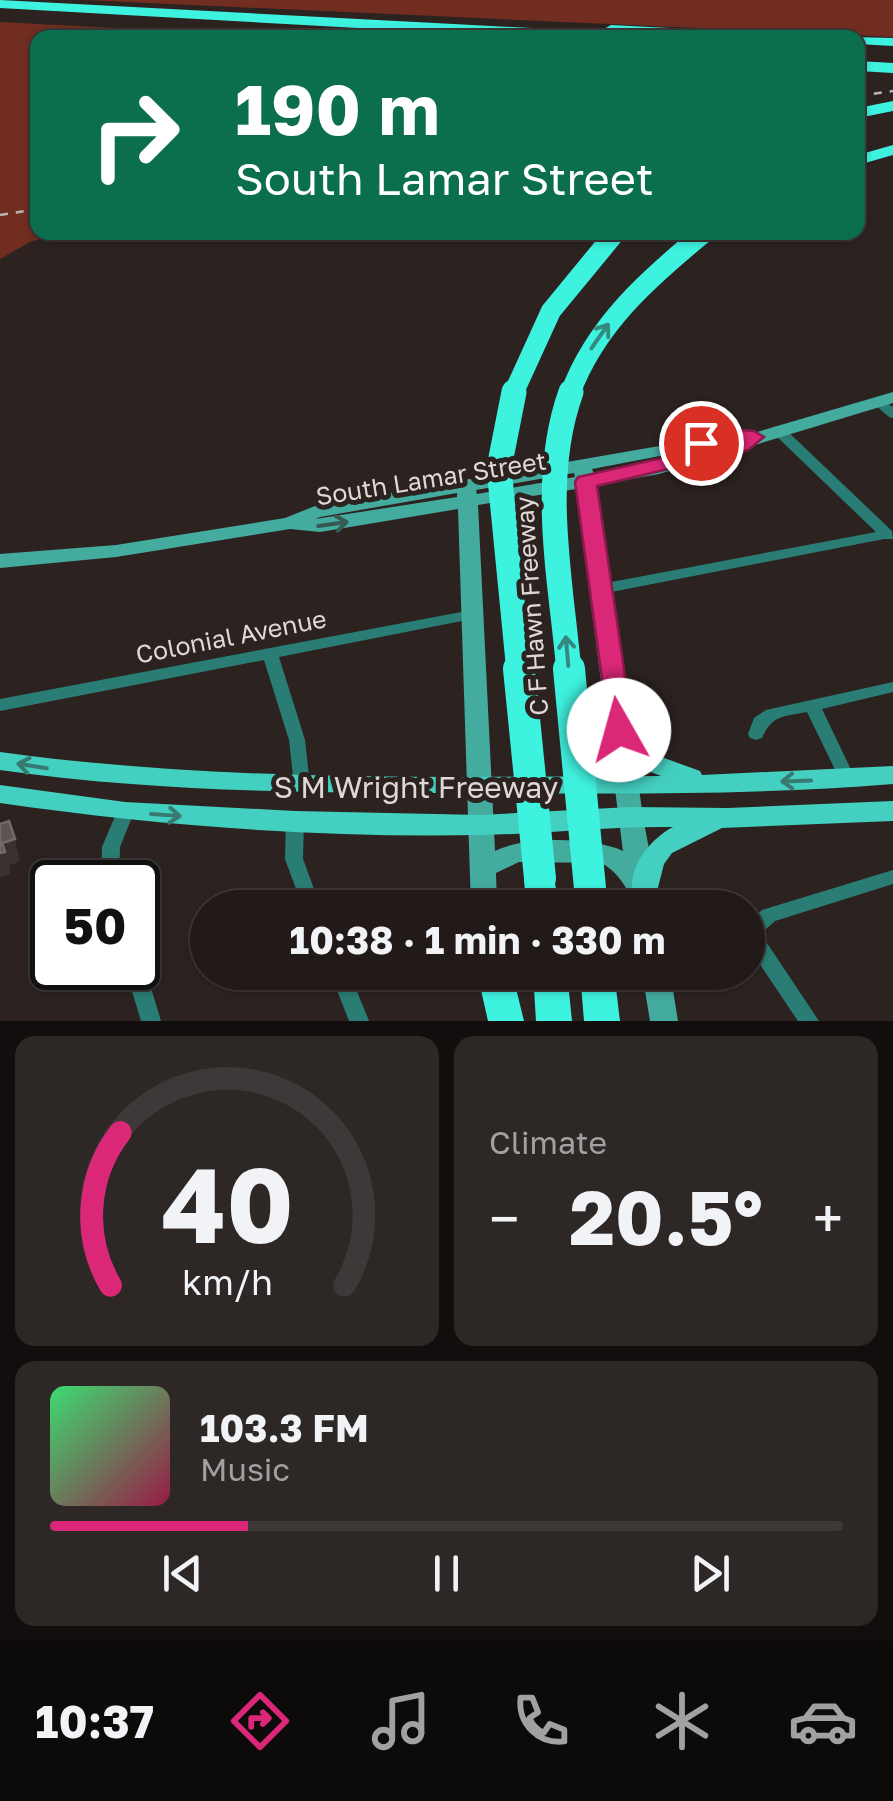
<!DOCTYPE html>
<meta charset="utf-8">
<style>
:root{--surface:#211a19;--page:#2d2726;--text:#f1f3f6;--muted:#a2a1a2;--line:#3e3838;--accent:#db2777}
body{margin:0;font-family:"Golos Text",sans-serif;background:var(--page);color:var(--text);height:100vh;display:flex;flex-direction:column;font-size:38px;white-space:nowrap}
*{box-sizing:border-box;margin:0}
p{font-size:32px;color:var(--muted)}
.icon{flex:none;width:55px;height:55px;fill:none;stroke:currentColor;stroke-width:2;stroke-linecap:round;stroke-linejoin:round}
.map{position:relative;height:1021px;overflow:hidden}
.panel{display:flex;flex-direction:column;gap:15px;padding:15px;background:#120e0e;flex:1}
.panel>*{flex:none}
.banner{position:absolute;left:30px;top:30px;width:835px;height:210px;border-radius:20px;box-shadow:0 2px 8px #0004,0 0 0 2px var(--line);background:#0b6e4f;color:#fff;overflow:hidden}
.speed{position:absolute;left:30px;top:860px;display:flex;gap:20px;font-size:50px;font-weight:700;text-align:center}
.speed>*{display:grid;place-content:center;width:130px;height:130px;border-radius:50%;background:var(--surface);box-shadow:0 2px 8px #0004,0 0 0 2px var(--line);line-height:1}
.speed .limit{border:5px solid #111;border-radius:15px;background:#fff;color:#111}
.pin{position:absolute;display:grid;place-items:center;width:85px;height:85px;color:#fff;margin:-42px;border:5px solid #fff;border-radius:50%;box-shadow:0 2px 10px #0007}
.me{position:absolute;width:110px;margin:-55px;rotate:353deg;stroke-linejoin:round;filter:drop-shadow(0 0 8px #0008)}
.turn{display:flex;align-items:center;gap:35px;height:210px;padding:0 40px;font-size:45px}
.turn .icon{width:130px;height:130px;stroke-width:2.5}
.turn b{display:block;font-size:70px;line-height:85px}
.big{font-size:75px;font-weight:700;line-height:1.1}
.panel .tile{flex:1;display:flex;flex-direction:column;justify-content:center;gap:15px;min-width:0;padding:0 35px;border-radius:20px;background:var(--page)}
.panel .dial{align-items:center;gap:0}
.dial svg{height:260px;overflow:visible;fill:none;stroke:var(--line);stroke-width:7;stroke-linecap:round;text-anchor:middle}
.dial text{fill:var(--text);stroke:none}
.song{display:flex;align-items:center;gap:30px}
.cover{width:120px;height:120px;border-radius:15px;background:linear-gradient(135deg,hsl(140 70% 55%),hsl(340 70% 35%))}
.played{height:10px;border-radius:5px;background:linear-gradient(90deg,var(--accent) 25%,var(--line) 25%)}
.keys{display:flex;justify-content:space-around;direction:ltr}
.heat{display:flex;justify-content:space-between;align-items:center;font-size:55px;direction:ltr}
.panel .tiles{flex:1;display:grid;gap:15px;grid-template-columns:1fr 1fr}
.tile:last-child{grid-column:span 2}
.trip{position:absolute;left:190px;top:890px;width:575px;height:100px;border-radius:50px;background:var(--surface);box-shadow:0 2px 8px #0004,0 0 0 2px var(--line);font-weight:700;line-height:100px;text-align:center}
.dock{display:flex;height:160px;justify-content:space-around;align-items:center;background:#0d0a0a;color:var(--muted)}
.dock .icon{width:70px;height:70px}
.dock .current{color:var(--accent)}
.dock b{font-size:45px;color:var(--text)}
.map>svg:first-child{display:block}
.green{fill:#712e20}
.lines{fill:none;stroke-linecap:round;stroke-linejoin:round}
.street{fill:#2a7d74;fill-rule:evenodd}
.secondary{fill:#44ab9f;fill-rule:evenodd}
.primary{fill:#43d0c1;fill-rule:evenodd}
.highway{fill:#3ef2e0;fill-rule:evenodd}
.rail{stroke:#bab3b2;stroke-width:2.5;stroke-dasharray:8 8;stroke-linecap:butt}
.highway-bridge-far2{stroke:#3ef2e0;stroke-width:20}
.highway-bridge-far1{stroke:#3ef2e0;stroke-width:25}
.highway-bridge{stroke:#3ef2e0;stroke-width:32}
.shaded-wall{fill:#3a312f}
.building{fill:#5e5553;stroke:#726968;stroke-width:2.5}
.oneway{stroke:#358a80}
.oneway2{stroke:#365953}
.oneway3{stroke:#387a71}
.route{fill:#db2777;stroke:#8e194d;stroke-width:2.5}
.labels{text-anchor:middle;dominant-baseline:central;stroke-width:10;stroke-linejoin:round;paint-order:stroke}
.street-label{font-size:25px;fill:#dfd8d7;stroke:#2c2321}
.near-street-label{font-size:30px;fill:#dfd8d7;stroke:#2c2321}
</style>
<div class="map">
<svg width="893" height="1021" viewBox="0 0 893 1021">
<rect width="100%" height="100%" fill="#2c2321"/>
<!-- green -->
<g class="green">
<polygon points="83,0 893,0 893,37"/>
<polygon points="0,22 291,37 38,38 38,232 61,233 30,242 0,259"/>
</g>
<g class="lines">
<!-- street -->
<g class="street">
<polygon points="878,397 893,407 893,418 889,417 874,404 872,401"/>
<polygon points="778,426 783,427 892,531 893,539 884,539 601,594 596,592 594,589 596,586 601,584 876,532 773,433 772,430 773,427"/>
<polygon points="472,610 477,612 479,615 477,618 279,657 305,740 310,785 308,789 302,791 296,789 294,785 289,740 264,660 0,711 0,699"/>
<path d="M893,682V692L822,709L856,780L854,784L848,786L842,784L807,712C783,717 773,714 762,738L756,740L750,738L748,734L754,718L766,710Z"/>
<polygon points="125,805 131,807 134,812 120,847 119,882 101,882 102,847 119,807"/>
<polygon points="295,814 301,816 304,821 303,859 321,908 303,908 285,859 286,821 289,816"/>
<polygon points="893,870 893,884 775,921 765,930 767,943 819,1021 798,1021 751,951 748,939 748,923 762,910"/>
<polygon points="138,961 142,962 145,968 161,1021 141,1021 125,968 138,968"/>
<polygon points="330,972 349,972 369,1021 349,1021"/>
</g>
<!-- secondary -->
<g class="secondary">
<path d="M893,392V403L659,474L596,485L643,817L660,908H634C631,891 616,870 601,863L519,862L496,873L497,908H471L458,509L320,532L290,529L116,557L0,568V554L116,545L285,518L315,506L665,445L732,430L757,432ZM707,447L649,465L594,474L592,469ZM574,473L575,477L477,494L476,490ZM576,489L623,851C592,837 525,836 495,851L478,505ZM457,493V497L315,519L320,517Z"/>
<polygon points="642,972 670,972 678,1021 650,1021"/>
</g>
<!-- primary -->
<g class="primary">
<path d="M619,722L627,724L656,755L700,771L702,775L893,766V784C757,795 621,794 484,793C322,793 161,793 0,770V752C219,782 441,777 661,776L638,767L611,736L607,730L611,724Z"/>
<path d="M0,785L125,802L295,811L481,815L630,807L728,808L893,801V821L722,828L672,853L664,864L654,903L645,906L636,903C621,875 649,839 673,827C609,826 545,834 481,835C321,838 159,826 0,803Z"/>
</g>
<!-- highway -->
<g class="highway">
<polygon points="0,0 607,32 604,29 611,25 786,34 793,38 632,34 635,38 537,38 0,8"/>
<polygon points="853,37 893,38 893,46 858,44 858,38"/>
<polygon points="858,61 893,63 893,73 858,71"/>
<polygon points="893,101 893,111 858,118 858,108"/>
<polygon points="893,145 893,155 858,165 858,155"/>
<polygon points="540,865 552,869 560,908 526,908 524,878 528,869"/>
<polygon points="477,972 512,972 524,1021 488,1021"/>
<polygon points="533,972 567,972 572,1021 536,1021"/>
<polygon points="580,972 614,972 620,1021 584,1021"/>
</g>
<!-- rail -->
<g class="rail">
<polyline points="858,96 893,91"/>
<polyline points="0,215 38,209"/>
</g>
<!-- highway-bridge-far2 -->
<g class="highway-bridge-far2">
<polyline points="513,394 551,311 616,232"/>
<path d="M570,394C595,325 649,278 705,232"/>
</g>
<!-- highway-bridge-far1 -->
<g class="highway-bridge-far1">
<polyline points="514,392 499,468 519,672"/>
<path d="M569,672C561,580 539,481 571,392"/>
</g>
<!-- highway-bridge -->
<g class="highway-bridge">
<polyline points="519,669 540,878"/>
<polyline points="569,669 590,888"/>
</g>
</g>
<!-- shaded-wall -->
<polygon class="shaded-wall" points="15,839 20,862 9,865 11,874 0,878 0,853 2,843"/>
<!-- building -->
<polygon class="building" points="9,821 15,839 2,843 5,852 0,853 0,824"/>
<!-- one-way arrows -->
<defs><path id="oneway-shaft" d="M-6 0H5M1.5-3L5.5 0L1.5 3" fill="none" stroke-width="1.6" stroke-linecap="round" stroke-linejoin="round" transform="scale(2.5)"/></defs>
<g class="oneway">
<use href="#oneway-shaft" transform="translate(600 336) rotate(-55)"/>
<use href="#oneway-shaft" transform="translate(567 651) rotate(-95)"/>
</g>
<use class="oneway2" href="#oneway-shaft" transform="translate(333 524) rotate(-8)"/>
<g class="oneway3">
<use href="#oneway-shaft" transform="translate(32 766) rotate(-171)"/>
<use href="#oneway-shaft" transform="translate(796 781) rotate(178)"/>
<use href="#oneway-shaft" transform="translate(166 815) rotate(4)"/>
</g>
<!-- route -->
<polygon class="route" points="732,429 754,431 764,437 748,450 597,486 633,730 629,737 610,737 575,482 578,477 715,446 701,450 690,443 693,439"/>
<g class="labels">
<!-- street labels -->
<g class="street-label">
<text transform="translate(431 478) rotate(-9)">South Lamar Street</text>
<text transform="translate(531 606) rotate(-94)">C F Hawn Freeway</text>
<text transform="translate(231 636) rotate(-11)">Colonial Avenue</text>
</g>
<!-- near-street labels -->
<g class="near-street-label">
<text x="416" y="787">S M Wright Freeway</text>
</g>
</g>
</svg>
<div class="speed"><div class="limit">50</div></div>
<div class="pin" style="left:701px;top:443px;background:#d93025"><svg class="icon" aria-label="arrive" viewBox="0 0 24 24"><path d="M6 21V4h12l-3 4 3 4H6"/></svg></div>
<svg class="me" style="left:619px;top:730px" viewBox="-20 -20 40 40"><circle r="19" fill="#fff"/><path d="M0-13L10 11 0 6-10 11z" fill="#db2777"/></svg>
<div class="trip">10:38 · 1 min · 330 m</div>
<div class="banner">
<div class="turn"><svg class="icon" aria-label="right" viewBox="0 0 24 24"><path d="M7 20v-9h11M14 6l5 5-5 5"/></svg><div><b>190 m</b>South Lamar Street</div></div>
</div>
</div>
<section class="panel">
<div class="tiles">
<div class="tile dial"><svg viewBox="0 0 100 80">
<path d="M14 69A42 42 0 1 1 86 69"/>
<path d="M14 69A42 42 0 0 1 17 22" stroke="#db2777"/>
<text x="50" y="56" font-size="32" font-weight="700">40</text>
<text x="50" y="72" font-size="11">km/h</text>
</svg></div>
<div class="tile"><p>Climate</p>
<div class="heat"><a>−</a><b class="big">20.5°</b><a>+</a></div>
</div>
<div class="tile">
<div class="song"><i class="cover"></i><div><b>103.3 FM</b><p>Music</p></div></div>
<div class="played"></div>
<div class="keys"><svg class="icon" aria-label="previous" viewBox="0 0 24 24"><path d="M18 5L8 12l10 7zM5 5v14"/></svg><svg class="icon" aria-label="pause" viewBox="0 0 24 24"><path d="M8 5v14M16 5v14"/></svg><svg class="icon" aria-label="next" viewBox="0 0 24 24"><path d="M6 5l10 7-10 7zM19 5v14"/></svg></div>
</div>
</div>
</section>
<nav class="dock">
<b>10:37</b>
<svg class="icon current" aria-label="directions" viewBox="0 0 24 24"><path d="M12 3l9 9-9 9-9-9zM9 14v-3h6M13 9l2 2-2 2"/></svg>
<svg class="icon" aria-label="music" viewBox="0 0 24 24"><path d="M9 18V5l10-2v13"/><circle cx="6" cy="18" r="3"/><circle cx="16" cy="16" r="3"/></svg>
<svg class="icon" aria-label="phone" viewBox="0 0 24 24"><path d="M5 4h4l2 5-3 2q2 4 5 5l2-3 5 2v4C11 20 4 13 5 4z"/></svg>
<svg class="icon" aria-label="climate" viewBox="0 0 24 24"><path d="M12 3v18M4 7l16 10M4 17L20 7"/></svg>
<svg class="icon" aria-label="car" viewBox="0 0 24 24"><path d="M5 17H2v-5l4-1 3-4h7l3 4 3 1v5h-3M9 17h6M6 11h13"/><circle cx="7" cy="17" r="2"/><circle cx="17" cy="17" r="2"/></svg>
</nav>
